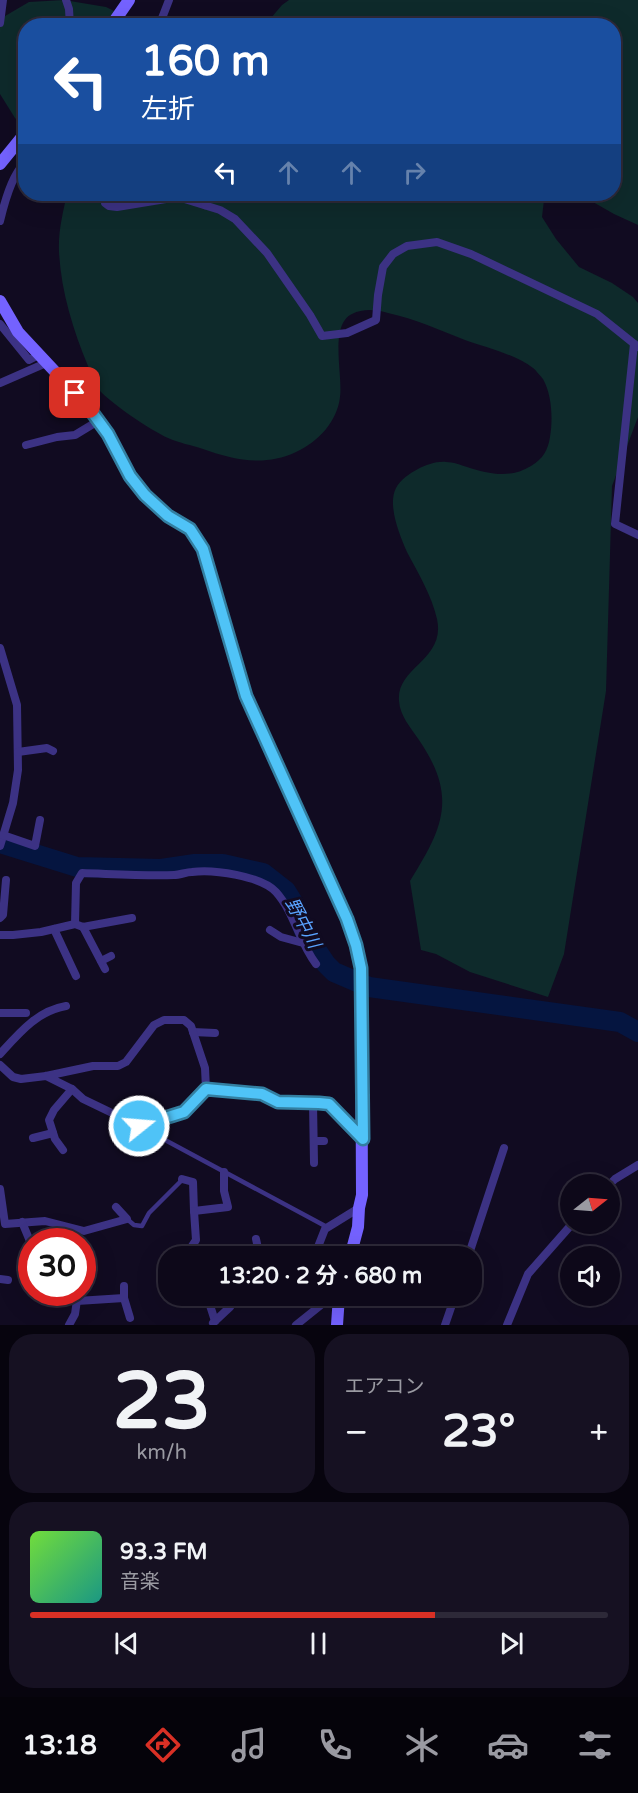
<!DOCTYPE html>
<html lang="ja">
<meta charset="utf-8">
<style>
:root{--surface:#0d0819;--page:#161122;--text:#f1f3f6;--muted:#9a9aa2;--line:#2d2938;--accent:#d93025}
body{margin:0;font-family:"Varela Round","Noto Sans JP",sans-serif;background:var(--page);color:var(--text);height:100vh;display:flex;flex-direction:column;font-size:22px;white-space:nowrap}
*{box-sizing:border-box;margin:0}
p{font-size:20px;color:var(--muted)}
.icon{flex:none;width:33px;height:33px;fill:none;stroke:currentColor;stroke-width:2;stroke-linecap:round;stroke-linejoin:round}
.map{position:relative;height:1325px;overflow:hidden}
.panel{display:flex;flex-direction:column;gap:9px;padding:9px;background:#07040e;flex:1}
.panel>*{flex:none}
.guide{position:absolute;left:18px;top:18px;width:603px;height:183px;border-radius:24px;box-shadow:0 6px 24px #0002,0 0 0 2px var(--line);background:#1a4fa0;color:#fff;overflow:hidden}
.needle{width:39px;rotate:73deg}
.buttons{position:absolute;left:560px;top:1174px;display:grid;gap:12px}
.buttons a{display:grid;place-items:center;width:60px;height:60px;border-radius:50%;background:var(--surface);box-shadow:0 6px 24px #0002,0 0 0 2px var(--line);font-size:30px}
.speed{position:absolute;left:18px;top:1228px;display:flex;gap:12px;font-size:30px;font-weight:700;text-align:center}
.speed>*{display:grid;place-content:center;width:78px;height:78px;border-radius:50%;background:var(--surface);box-shadow:0 6px 24px #0002,0 0 0 2px var(--line);line-height:1}
.speed .limit{border:9px solid #d22;background:#fff;color:#111}
.pin{position:absolute;display:grid;place-items:center;width:51px;height:51px;color:#fff;margin:-26px;border-radius:12px;box-shadow:0 3px 9px #0006}
.me{position:absolute;width:66px;margin:-33px;rotate:73deg;stroke-linejoin:round;filter:drop-shadow(0 0 4px #0008)}
.turn{display:flex;align-items:center;gap:21px;height:126px;padding:0 24px;font-size:27px}
.turn .icon{width:78px;height:78px;stroke-width:2.5}
.turn b{display:block;font-size:42px;line-height:51px}
.lanes{display:flex;align-items:center;height:57px;padding:0 24px;background:#0003;justify-content:center;gap:30px;direction:ltr}
.lanes .off{opacity:.35}
.big{font-size:45px;font-weight:700;line-height:1.1}
.panel .card{flex:1;display:flex;flex-direction:column;justify-content:center;gap:9px;min-width:0;padding:0 21px;border-radius:24px;background:var(--page)}
.panel .dial{align-items:center;gap:0}
.dial b{font-size:78px;line-height:1}
.song{display:flex;align-items:center;gap:18px}
.cover{width:72px;height:72px;border-radius:9px;background:linear-gradient(135deg,hsl(100 70% 55%),hsl(170 70% 35%))}
.played{height:6px;border-radius:3px;background:linear-gradient(90deg,var(--accent) 70%,var(--line) 70%)}
.keys{display:flex;justify-content:space-around;direction:ltr}
.heat{display:flex;justify-content:space-between;align-items:center;font-size:33px;direction:ltr}
.panel .tiles{flex:1;display:grid;gap:9px;grid-template-columns:1fr 1fr}
.card:last-child{grid-column:span 2}
.trip{position:absolute;left:158px;top:1246px;width:324px;height:60px;border-radius:24px;background:var(--surface);box-shadow:0 6px 24px #0002,0 0 0 2px var(--line);font-weight:700;line-height:60px;text-align:center}
.menu{display:flex;height:96px;justify-content:space-around;align-items:center;background:#05030a;color:var(--muted)}
.menu .icon{width:42px;height:42px}
.menu .active{color:var(--accent)}
.menu b{font-size:27px;color:var(--text)}
.map>svg:first-child{display:block}
.green{fill:#0e2a2b}
.lines{fill:none;stroke-linecap:round;stroke-linejoin:round}
.river{stroke:#051540;stroke-width:20}
.lane{stroke:#3c3284;stroke-width:4.5}
.street{stroke:#3c3284;stroke-width:8}
.secondary{stroke:#7462ff;stroke-width:12}
.route-casing{stroke:#337fa1;stroke-width:15}
.route{stroke:#4fc3f7;stroke-width:10}
.labels{text-anchor:middle;dominant-baseline:central;stroke-width:6;stroke-linejoin:round;paint-order:stroke}
.water-label{font-size:18px;font-style:italic;fill:#59a3ff;stroke:#110b21}
</style>
<div class="map">
<svg width="638" height="1325" viewBox="0 0 638 1325">
<rect width="100%" height="100%" fill="#110b21"/>
<!-- green -->
<g class="green">
<polygon points="64,0 106,7 142,25 26,26 25,128 15,118 0,94 0,19 29,2"/>
<polygon points="289,0 638,0 638,225 614,214 579,194 614,194 614,26 265,25 282,5"/>
<path d="M67,194H555L544,200L542,217L556,239L579,267L612,283L633,297L638,303V417L612,486L606,691L564,954L548,997L470,972L436,954L421,950L410,881C443,828 458,797 419,740C411,728 400,716 399,701C396,667 446,660 437,619C432,596 418,573 407,552C400,536 387,505 396,488C400,480 410,473 418,469C426,465 437,461 446,462C453,462 461,465 467,467C489,474 510,479 531,466C543,459 548,450 550,437C553,419 552,395 543,379C542,378 534,368 533,368C517,355 485,347 465,340C440,330 415,319 388,313C377,310 364,308 352,314C329,325 343,375 340,397C337,422 318,442 296,452C264,467 234,460 203,449C191,445 179,443 168,438C152,431 105,400 96,386C93,380 90,372 88,366C73,330 61,291 59,252C58,232 63,212 67,194Z"/>
</g>
<g class="lines">
<!-- river -->
<polyline class="river" points="0,843 77,867 161,869 195,864 223,864 263,873 286,891 296,907 304,931 326,964 334,972 369,987 620,1022 638,1032"/>
<!-- lane -->
<g class="lane">
<polyline points="139,1126 327,1227"/>
<polyline points="127,1219 134,1225 142,1226 149,1213 182,1180"/>
</g>
<!-- street -->
<g class="street">
<polyline points="66,0 69,9 70,26"/>
<polyline points="0,23 3,0"/>
<polyline points="159,26 169,0"/>
<polyline points="110,194 106,197 105,203 109,206 117,207 178,197 220,210 235,219 267,253 310,315 322,336 347,333 376,320 378,295 383,267 393,254 407,246 437,242 471,254 597,314 638,347"/>
<polyline points="205,205 210,194"/>
<path d="M0,221C4,204 12,173 26,162"/>
<polyline points="0,324 29,360 39,355"/>
<polyline points="634,344 615,524 638,535"/>
<polyline points="0,383 46,363"/>
<polyline points="26,445 57,437 75,435 98,421"/>
<polyline points="0,648 17,705 18,770 13,803 0,846"/>
<polyline points="18,752 47,748 53,751"/>
<polyline points="3,835 35,846 40,820"/>
<polyline points="0,918 3,915 6,880"/>
<path d="M75,924L76,883L82,873C113,874 144,876 174,875C180,875 186,872 192,872C213,869 261,876 276,892C294,912 299,942 316,964"/>
<polyline points="83,927 105,969"/>
<polyline points="54,929 76,976"/>
<polyline points="270,930 281,937 303,943"/>
<polyline points="0,935 13,935 41,932 75,924 83,927 132,918"/>
<polyline points="101,961 111,956"/>
<polyline points="0,1013 26,1013"/>
<polyline points="193,1032 215,1033"/>
<path d="M0,1054C19,1033 37,1011 66,1006"/>
<polyline points="0,1065 13,1077 21,1079 46,1076 93,1066 118,1066 126,1062 154,1025 164,1020 184,1020 191,1026 205,1068 206,1089 184,1112 139,1126 83,1099 72,1089 46,1076"/>
<polyline points="206,1089 262,1094 278,1102 319,1103 329,1104 362,1139"/>
<polyline points="313,1103 314,1163"/>
<polyline points="33,1138 53,1133"/>
<polyline points="314,1141 324,1141"/>
<polyline points="63,1150 55,1139 49,1120 54,1110 72,1089"/>
<polyline points="182,1179 193,1182 194,1211 228,1207 224,1191 224,1172"/>
<polyline points="609,1185 615,1179 638,1165"/>
<polyline points="0,1189 5,1224 45,1221 84,1231 127,1219 116,1207"/>
<polyline points="22,1222 32,1246"/>
<polyline points="256,1239 260,1257"/>
<polyline points="186,1257 186,1255 196,1240 194,1211"/>
<polyline points="314,1257 325,1229 359,1208"/>
<polyline points="468,1257 504,1148"/>
<polyline points="0,1279 8,1280"/>
<polyline points="207,1296 215,1321"/>
<polyline points="271,1296 273,1299 279,1299 285,1296"/>
<polyline points="124,1298 130,1318"/>
<polyline points="77,1301 124,1298 124,1286"/>
<polyline points="213,1323 230,1307"/>
<polyline points="69,1325 75,1314 78,1293"/>
<polyline points="296,1325 326,1301 336,1296"/>
<polyline points="445,1325 455,1296"/>
<polyline points="507,1325 528,1274 572,1224"/>
</g>
<!-- secondary -->
<g class="secondary">
<polyline points="111,26 129,0"/>
<polyline points="0,164 26,132"/>
<polyline points="0,301 18,332 89,408 108,434 130,475 145,495 168,516 190,529 203,549 246,696 347,919 356,945 361,968 362,1195 359,1208 358,1227 350,1257"/>
<polyline points="337,1325 339,1296"/>
</g>
</g>
<g class="lines">
<!-- route casing -->
<g class="route-casing">
<polyline id="route" points="75,393 89,408 108,434 130,476 145,495 168,516 190,529 203,549 246,696 347,919 356,945 361,968 363,1139 329,1104 319,1103 278,1102 262,1094 206,1089 184,1112 139,1126"/>
</g>
<!-- route -->
<use href="#route" class="route"/>
</g>
<g class="labels">
<!-- water labels -->
<g class="water-label">
<text transform="translate(303 923) rotate(62)">野中川</text>
</g>
</g>
</svg>
<div class="buttons">
<a><svg class="needle" viewBox="-14 -14 28 28"><path d="M0-13l5 13h-10z" fill="#e53935"/><path d="M0 13l5-13h-10z" fill="#9a9aa2"/></svg></a>
<a><svg class="icon" aria-label="sound" viewBox="0 0 24 24"><path d="M4 9h4l5-4v14l-5-4H4zM17 9q2 3 0 6"/></svg></a>
</div>
<div class="speed"><div class="limit">30</div></div>
<div class="pin" style="left:75px;top:393px;background:#d93025"><svg class="icon" aria-label="arrive" viewBox="0 0 24 24"><path d="M6 21V4h12l-3 4 3 4H6"/></svg></div>
<svg class="me" style="left:139px;top:1126px" viewBox="-20 -20 40 40"><circle r="17" fill="#4fc3f7" stroke="#fff" stroke-width="3"/><path d="M0-11L8 9 0 5-8 9z" fill="#fff"/></svg>
<div class="trip">13:20 · 2 分 · 680 m</div>
<div class="guide">
<div class="turn"><svg class="icon" aria-label="left" viewBox="0 0 24 24"><path d="M17 20v-9H6M10 6l-5 5 5 5"/></svg><div><b>160 m</b>左折</div></div>
<div class="lanes"><svg class="icon" aria-label="left" viewBox="0 0 24 24"><path d="M17 20v-9H6M10 6l-5 5 5 5"/></svg><svg class="icon off" aria-label="ahead" viewBox="0 0 24 24"><path d="M12 20V5M6 11l6-6 6 6"/></svg><svg class="icon off" aria-label="ahead" viewBox="0 0 24 24"><path d="M12 20V5M6 11l6-6 6 6"/></svg><svg class="icon off" aria-label="right" viewBox="0 0 24 24"><path d="M7 20v-9h11M14 6l5 5-5 5"/></svg></div>
</div>
</div>
<section class="panel">
<div class="tiles">
<div class="card dial"><b>23</b><p>km/h</p></div>
<div class="card"><p>エアコン</p>
<div class="heat"><a>−</a><b class="big">23°</b><a>+</a></div>
</div>
<div class="card">
<div class="song"><i class="cover"></i><div><b>93.3 FM</b><p>音楽</p></div></div>
<div class="played"></div>
<div class="keys"><svg class="icon" aria-label="previous" viewBox="0 0 24 24"><path d="M18 5L8 12l10 7zM5 5v14"/></svg><svg class="icon" aria-label="pause" viewBox="0 0 24 24"><path d="M8 5v14M16 5v14"/></svg><svg class="icon" aria-label="next" viewBox="0 0 24 24"><path d="M6 5l10 7-10 7zM19 5v14"/></svg></div>
</div>
</div>
</section>
<nav class="menu">
<b>13:18</b>
<svg class="icon active" aria-label="directions" viewBox="0 0 24 24"><path d="M12 3l9 9-9 9-9-9zM9 14v-3h6M13 9l2 2-2 2"/></svg>
<svg class="icon" aria-label="music" viewBox="0 0 24 24"><path d="M9 18V5l10-2v13"/><circle cx="6" cy="18" r="3"/><circle cx="16" cy="16" r="3"/></svg>
<svg class="icon" aria-label="phone" viewBox="0 0 24 24"><path d="M5 4h4l2 5-3 2q2 4 5 5l2-3 5 2v4C11 20 4 13 5 4z"/></svg>
<svg class="icon" aria-label="climate" viewBox="0 0 24 24"><path d="M12 3v18M4 7l16 10M4 17L20 7"/></svg>
<svg class="icon" aria-label="car" viewBox="0 0 24 24"><path d="M5 17H2v-5l4-1 3-4h7l3 4 3 1v5h-3M9 17h6M6 11h13"/><circle cx="7" cy="17" r="2"/><circle cx="17" cy="17" r="2"/></svg>
<svg class="icon" aria-label="filters" viewBox="0 0 24 24"><path d="M4 7h16M4 17h16"/><circle cx="9" cy="7" r="2"/><circle cx="15" cy="17" r="2"/></svg>
</nav>
